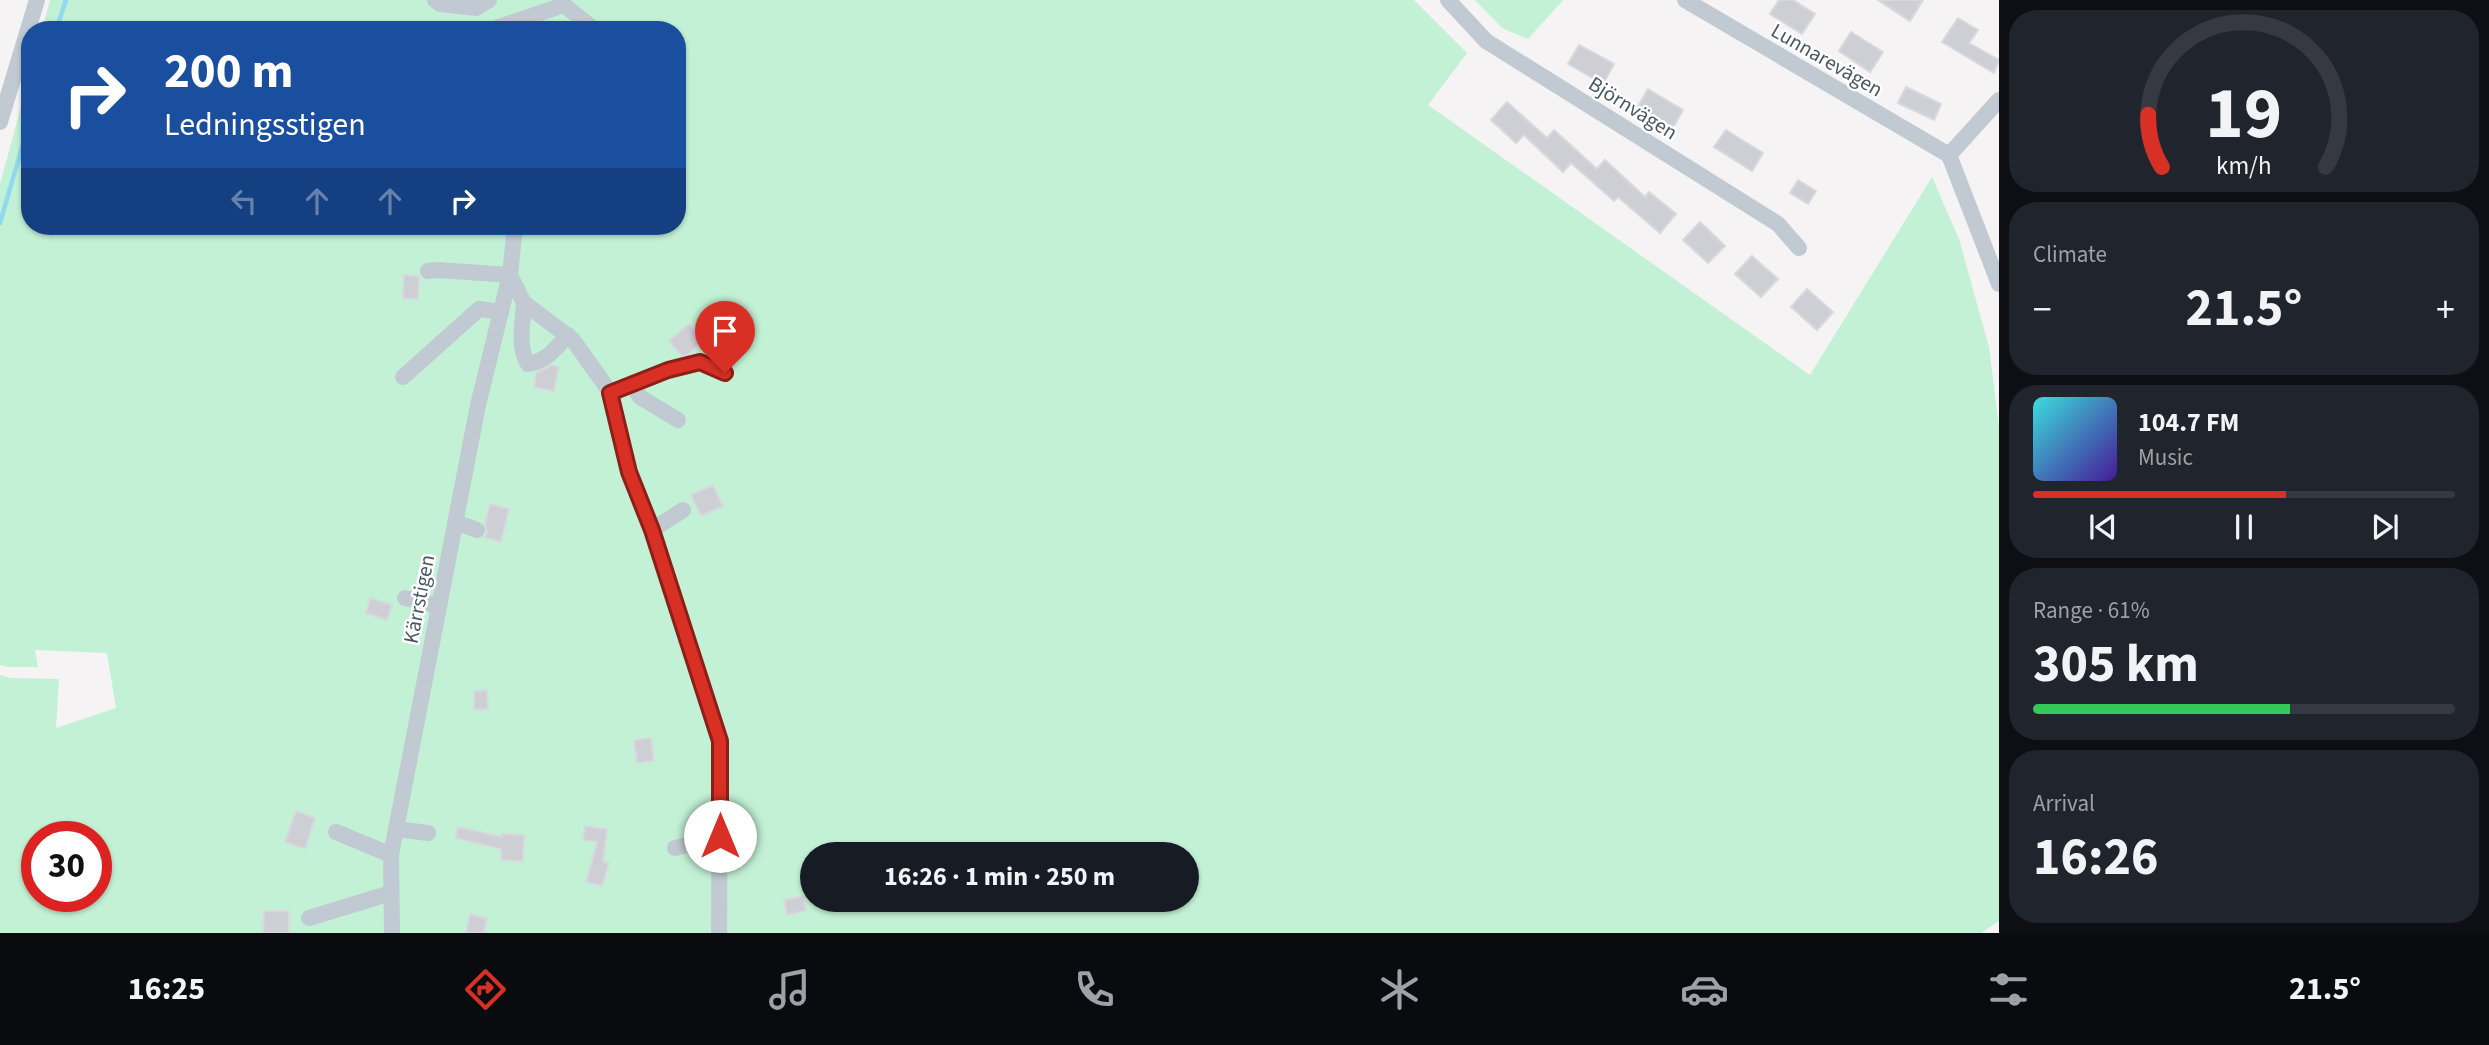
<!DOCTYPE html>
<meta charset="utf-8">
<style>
:root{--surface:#171b24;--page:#20242c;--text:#f1f3f6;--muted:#9ea1a6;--line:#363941;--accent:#d93025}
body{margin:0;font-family:"Source Sans 3",sans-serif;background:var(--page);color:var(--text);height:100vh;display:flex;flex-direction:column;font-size:26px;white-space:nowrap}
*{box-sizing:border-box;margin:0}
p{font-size:23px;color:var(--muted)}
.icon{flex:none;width:38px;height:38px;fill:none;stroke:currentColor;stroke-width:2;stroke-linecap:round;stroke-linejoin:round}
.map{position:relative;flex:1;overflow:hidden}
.drawer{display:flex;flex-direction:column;gap:10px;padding:10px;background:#0d0f14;width:490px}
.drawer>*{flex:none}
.top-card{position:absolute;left:21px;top:21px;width:665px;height:214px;border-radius:28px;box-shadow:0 2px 5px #0004;background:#1a4fa0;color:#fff;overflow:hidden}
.speed{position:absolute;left:21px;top:821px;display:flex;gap:14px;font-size:35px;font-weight:700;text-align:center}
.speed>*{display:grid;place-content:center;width:91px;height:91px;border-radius:50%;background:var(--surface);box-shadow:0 2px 5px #0004;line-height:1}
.speed .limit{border:10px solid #d22;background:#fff;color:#111}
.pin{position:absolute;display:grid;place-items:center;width:60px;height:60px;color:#fff;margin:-72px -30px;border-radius:50% 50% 50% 0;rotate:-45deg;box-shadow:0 0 7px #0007}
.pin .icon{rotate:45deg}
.me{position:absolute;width:77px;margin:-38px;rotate:0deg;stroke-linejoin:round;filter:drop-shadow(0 0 5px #0008)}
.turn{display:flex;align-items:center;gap:24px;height:147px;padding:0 28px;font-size:32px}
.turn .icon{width:91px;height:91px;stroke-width:2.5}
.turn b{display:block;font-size:49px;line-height:60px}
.lanes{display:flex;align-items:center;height:66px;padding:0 28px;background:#0003;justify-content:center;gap:35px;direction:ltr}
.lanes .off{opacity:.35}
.big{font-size:52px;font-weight:700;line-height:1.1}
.drawer .tile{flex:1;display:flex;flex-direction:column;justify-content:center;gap:10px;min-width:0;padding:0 24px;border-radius:28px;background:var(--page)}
.drawer .dial{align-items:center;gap:0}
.dial svg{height:182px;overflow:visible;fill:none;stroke:var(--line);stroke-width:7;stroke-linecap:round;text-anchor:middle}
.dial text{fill:var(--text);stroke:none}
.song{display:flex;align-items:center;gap:21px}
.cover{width:84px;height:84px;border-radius:10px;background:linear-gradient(135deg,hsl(180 70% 55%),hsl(260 70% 35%))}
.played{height:7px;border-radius:4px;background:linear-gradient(90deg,var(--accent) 60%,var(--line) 60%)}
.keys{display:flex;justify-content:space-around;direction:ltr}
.heat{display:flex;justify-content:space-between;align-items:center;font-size:38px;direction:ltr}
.charge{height:10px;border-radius:5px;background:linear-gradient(90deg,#34c759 61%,var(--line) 0)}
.trip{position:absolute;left:800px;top:842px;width:399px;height:70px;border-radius:35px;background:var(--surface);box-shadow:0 2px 5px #0004;font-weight:700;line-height:70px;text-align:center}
.menu{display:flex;height:112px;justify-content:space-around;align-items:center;background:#090b0e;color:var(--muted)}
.menu .icon{width:49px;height:49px}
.menu .active{color:var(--accent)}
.menu b{font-size:32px;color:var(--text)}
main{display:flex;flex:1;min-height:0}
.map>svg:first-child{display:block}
.green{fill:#c3f1d5;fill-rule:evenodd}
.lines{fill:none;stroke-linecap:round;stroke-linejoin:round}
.stream{stroke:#90daee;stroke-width:4.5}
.building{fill:#cdcfd5;stroke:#d7d9de;stroke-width:2}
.minor{stroke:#c1cad2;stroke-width:16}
.route-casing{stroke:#8d1f18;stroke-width:18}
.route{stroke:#d93025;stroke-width:12}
.labels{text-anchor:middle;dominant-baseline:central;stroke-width:5;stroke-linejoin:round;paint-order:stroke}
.street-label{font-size:21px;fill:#4a5661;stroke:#fff}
</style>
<main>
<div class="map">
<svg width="1999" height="933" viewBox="0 0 1999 933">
<rect width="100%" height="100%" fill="#f5f3f3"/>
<!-- green -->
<g class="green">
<path d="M50,0H1414L1467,53L1428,105L1810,375L1932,177L1959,239L1989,347L1999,426V921L1981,933H0V675L10,678L59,679L56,728L116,708L107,653L35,650L38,667H8L0,665V184L30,74V226H677V30H42ZM37,836H96V896H37ZM812,854H1186V900H812Z"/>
<polygon points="1475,0 1563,0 1528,39 1502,28"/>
</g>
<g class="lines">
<!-- stream -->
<g class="stream">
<polyline points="56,30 66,0"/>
<polyline points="0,223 30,120"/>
</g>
</g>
<!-- building -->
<g class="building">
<polygon points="1779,0 1793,0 1815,14 1802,34 1770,14"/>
<polygon points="1878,0 1923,0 1910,21"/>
<polygon points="1958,18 1978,30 1969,43 1999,60 1994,73 1942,42"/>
<polygon points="1851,32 1883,52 1870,72 1839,51"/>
<polygon points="1579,45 1614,64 1603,84 1568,64"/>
<polygon points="1906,87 1941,104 1934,120 1898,103"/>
<polygon points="1648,89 1683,110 1671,131 1636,110"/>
<polygon points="1507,102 1547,138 1554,130 1597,169 1605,160 1645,197 1649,192 1676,214 1660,233 1618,197 1614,201 1571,163 1563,172 1524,135 1516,143 1491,120"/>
<polygon points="1726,130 1763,153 1752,171 1714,147"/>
<polygon points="1798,180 1816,191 1808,204 1790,193"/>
<polygon points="1700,222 1725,246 1708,263 1683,240"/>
<polygon points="1752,256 1778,279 1761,297 1735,274"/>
<polygon points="404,275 419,276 418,299 403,298"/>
<polygon points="1807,289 1833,312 1817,330 1791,307"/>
<polygon points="689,324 704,340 687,355 682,356 669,341"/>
<polygon points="552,365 559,367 554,391 534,387 536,373"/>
<polygon points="713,485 723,506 701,516 691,495"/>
<polygon points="490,504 509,509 501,542 484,537 487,533 485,524"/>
<polygon points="370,598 392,605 387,620 366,613"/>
<polygon points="487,690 488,709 474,710 474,691"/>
<polygon points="651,738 654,761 637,763 634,740"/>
<polygon points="296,811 315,818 305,849 285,842"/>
<polygon points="585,826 607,829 603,861 609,863 602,886 586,882 597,842 583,840"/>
<polygon points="458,827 502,837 502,834 524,835 523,861 501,860 501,849 456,838"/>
<polygon points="803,896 806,911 787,915 784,900"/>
<polygon points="264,911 289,911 289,933 263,933"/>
<polygon points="470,914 487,918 484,933 466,933"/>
</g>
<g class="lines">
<!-- minor -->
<g class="minor">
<polyline points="435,0 440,4 476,8 489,0"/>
<polyline points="1448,0 1486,41 1778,224 1799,248"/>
<polyline points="1685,0 1949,155"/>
<polyline points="496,28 564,5 595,30"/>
<polyline points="0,122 37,0"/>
<polyline points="1949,155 1999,284"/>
<polyline points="1949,155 1999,100"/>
<polyline points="428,271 438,270 510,275"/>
<polyline points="510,275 524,303 573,340 610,392 629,472 652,530 720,741 719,933"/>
<path d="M524,303C523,323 517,346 528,364C546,362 556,348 568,335"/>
<polyline points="403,377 479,309 501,312"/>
<polyline points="632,384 640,397 678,420"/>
<polyline points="610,392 668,370 700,362 725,373"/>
<polyline points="455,522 477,530"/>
<polyline points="652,530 683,510"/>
<polyline points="405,598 439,606"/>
<polyline points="396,829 428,833"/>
<polyline points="336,832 391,855"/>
<polyline points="675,848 720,836"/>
<polyline points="309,918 391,893"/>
<polyline points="392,933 391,855 478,405 510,275 515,226"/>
</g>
</g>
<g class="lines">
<!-- route casing -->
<g class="route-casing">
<polyline id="route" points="720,836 720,741 652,530 629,472 610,393 668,370 700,362 725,373"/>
</g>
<!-- route -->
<use href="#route" class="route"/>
</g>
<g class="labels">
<!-- street labels -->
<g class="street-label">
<text transform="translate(1827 60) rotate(30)">Lunnarevägen</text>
<text transform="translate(1633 108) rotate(32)">Björnvägen</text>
<text transform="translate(419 599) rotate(-79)">Kärrstigen</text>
</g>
</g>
</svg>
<div class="speed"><div class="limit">30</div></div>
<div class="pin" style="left:725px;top:373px;background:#d93025"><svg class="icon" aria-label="arrive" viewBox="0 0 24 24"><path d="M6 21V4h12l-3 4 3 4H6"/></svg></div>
<svg class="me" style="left:720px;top:836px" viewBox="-20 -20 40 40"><circle r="19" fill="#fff"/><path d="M0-13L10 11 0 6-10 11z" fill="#d93025"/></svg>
<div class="trip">16:26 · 1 min · 250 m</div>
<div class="top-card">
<div class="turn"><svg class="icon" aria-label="right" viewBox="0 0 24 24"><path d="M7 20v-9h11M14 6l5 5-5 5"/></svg><div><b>200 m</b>Ledningsstigen</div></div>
<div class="lanes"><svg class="icon off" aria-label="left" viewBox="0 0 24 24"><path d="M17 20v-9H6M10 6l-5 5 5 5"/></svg><svg class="icon off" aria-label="ahead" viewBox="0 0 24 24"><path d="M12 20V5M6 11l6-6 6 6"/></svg><svg class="icon off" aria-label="ahead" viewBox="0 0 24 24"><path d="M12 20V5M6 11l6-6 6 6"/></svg><svg class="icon" aria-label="right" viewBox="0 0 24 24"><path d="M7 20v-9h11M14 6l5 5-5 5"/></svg></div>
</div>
</div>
<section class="drawer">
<div class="tile dial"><svg viewBox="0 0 100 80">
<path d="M14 69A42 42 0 1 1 86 69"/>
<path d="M14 69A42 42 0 0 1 8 46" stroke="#d93025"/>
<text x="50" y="56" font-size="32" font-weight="700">19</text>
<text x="50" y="72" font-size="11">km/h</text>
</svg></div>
<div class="tile"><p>Climate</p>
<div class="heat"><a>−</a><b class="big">21.5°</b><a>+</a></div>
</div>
<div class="tile">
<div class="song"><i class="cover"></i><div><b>104.7 FM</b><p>Music</p></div></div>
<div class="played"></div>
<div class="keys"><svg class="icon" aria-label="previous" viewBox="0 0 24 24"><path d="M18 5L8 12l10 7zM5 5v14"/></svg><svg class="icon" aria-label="pause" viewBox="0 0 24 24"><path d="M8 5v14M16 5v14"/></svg><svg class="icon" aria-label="next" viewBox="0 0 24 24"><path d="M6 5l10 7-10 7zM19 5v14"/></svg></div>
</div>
<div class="tile"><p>Range · 61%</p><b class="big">305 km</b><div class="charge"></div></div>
<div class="tile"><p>Arrival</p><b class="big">16:26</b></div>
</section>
</main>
<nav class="menu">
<b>16:25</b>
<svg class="icon active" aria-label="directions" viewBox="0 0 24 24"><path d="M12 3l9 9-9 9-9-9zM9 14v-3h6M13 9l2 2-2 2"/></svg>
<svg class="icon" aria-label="music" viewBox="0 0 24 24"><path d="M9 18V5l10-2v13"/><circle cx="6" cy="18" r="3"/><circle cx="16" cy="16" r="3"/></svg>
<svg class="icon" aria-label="phone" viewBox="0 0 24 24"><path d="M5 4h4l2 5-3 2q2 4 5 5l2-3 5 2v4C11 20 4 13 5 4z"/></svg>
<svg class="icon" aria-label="climate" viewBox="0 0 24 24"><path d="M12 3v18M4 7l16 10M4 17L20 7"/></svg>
<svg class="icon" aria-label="car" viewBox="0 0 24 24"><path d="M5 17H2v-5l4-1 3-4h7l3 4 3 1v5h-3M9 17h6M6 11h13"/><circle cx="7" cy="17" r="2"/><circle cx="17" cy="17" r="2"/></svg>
<svg class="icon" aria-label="filters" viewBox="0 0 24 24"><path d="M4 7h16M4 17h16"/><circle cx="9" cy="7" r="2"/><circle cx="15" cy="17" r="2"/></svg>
<b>21.5°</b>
</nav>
